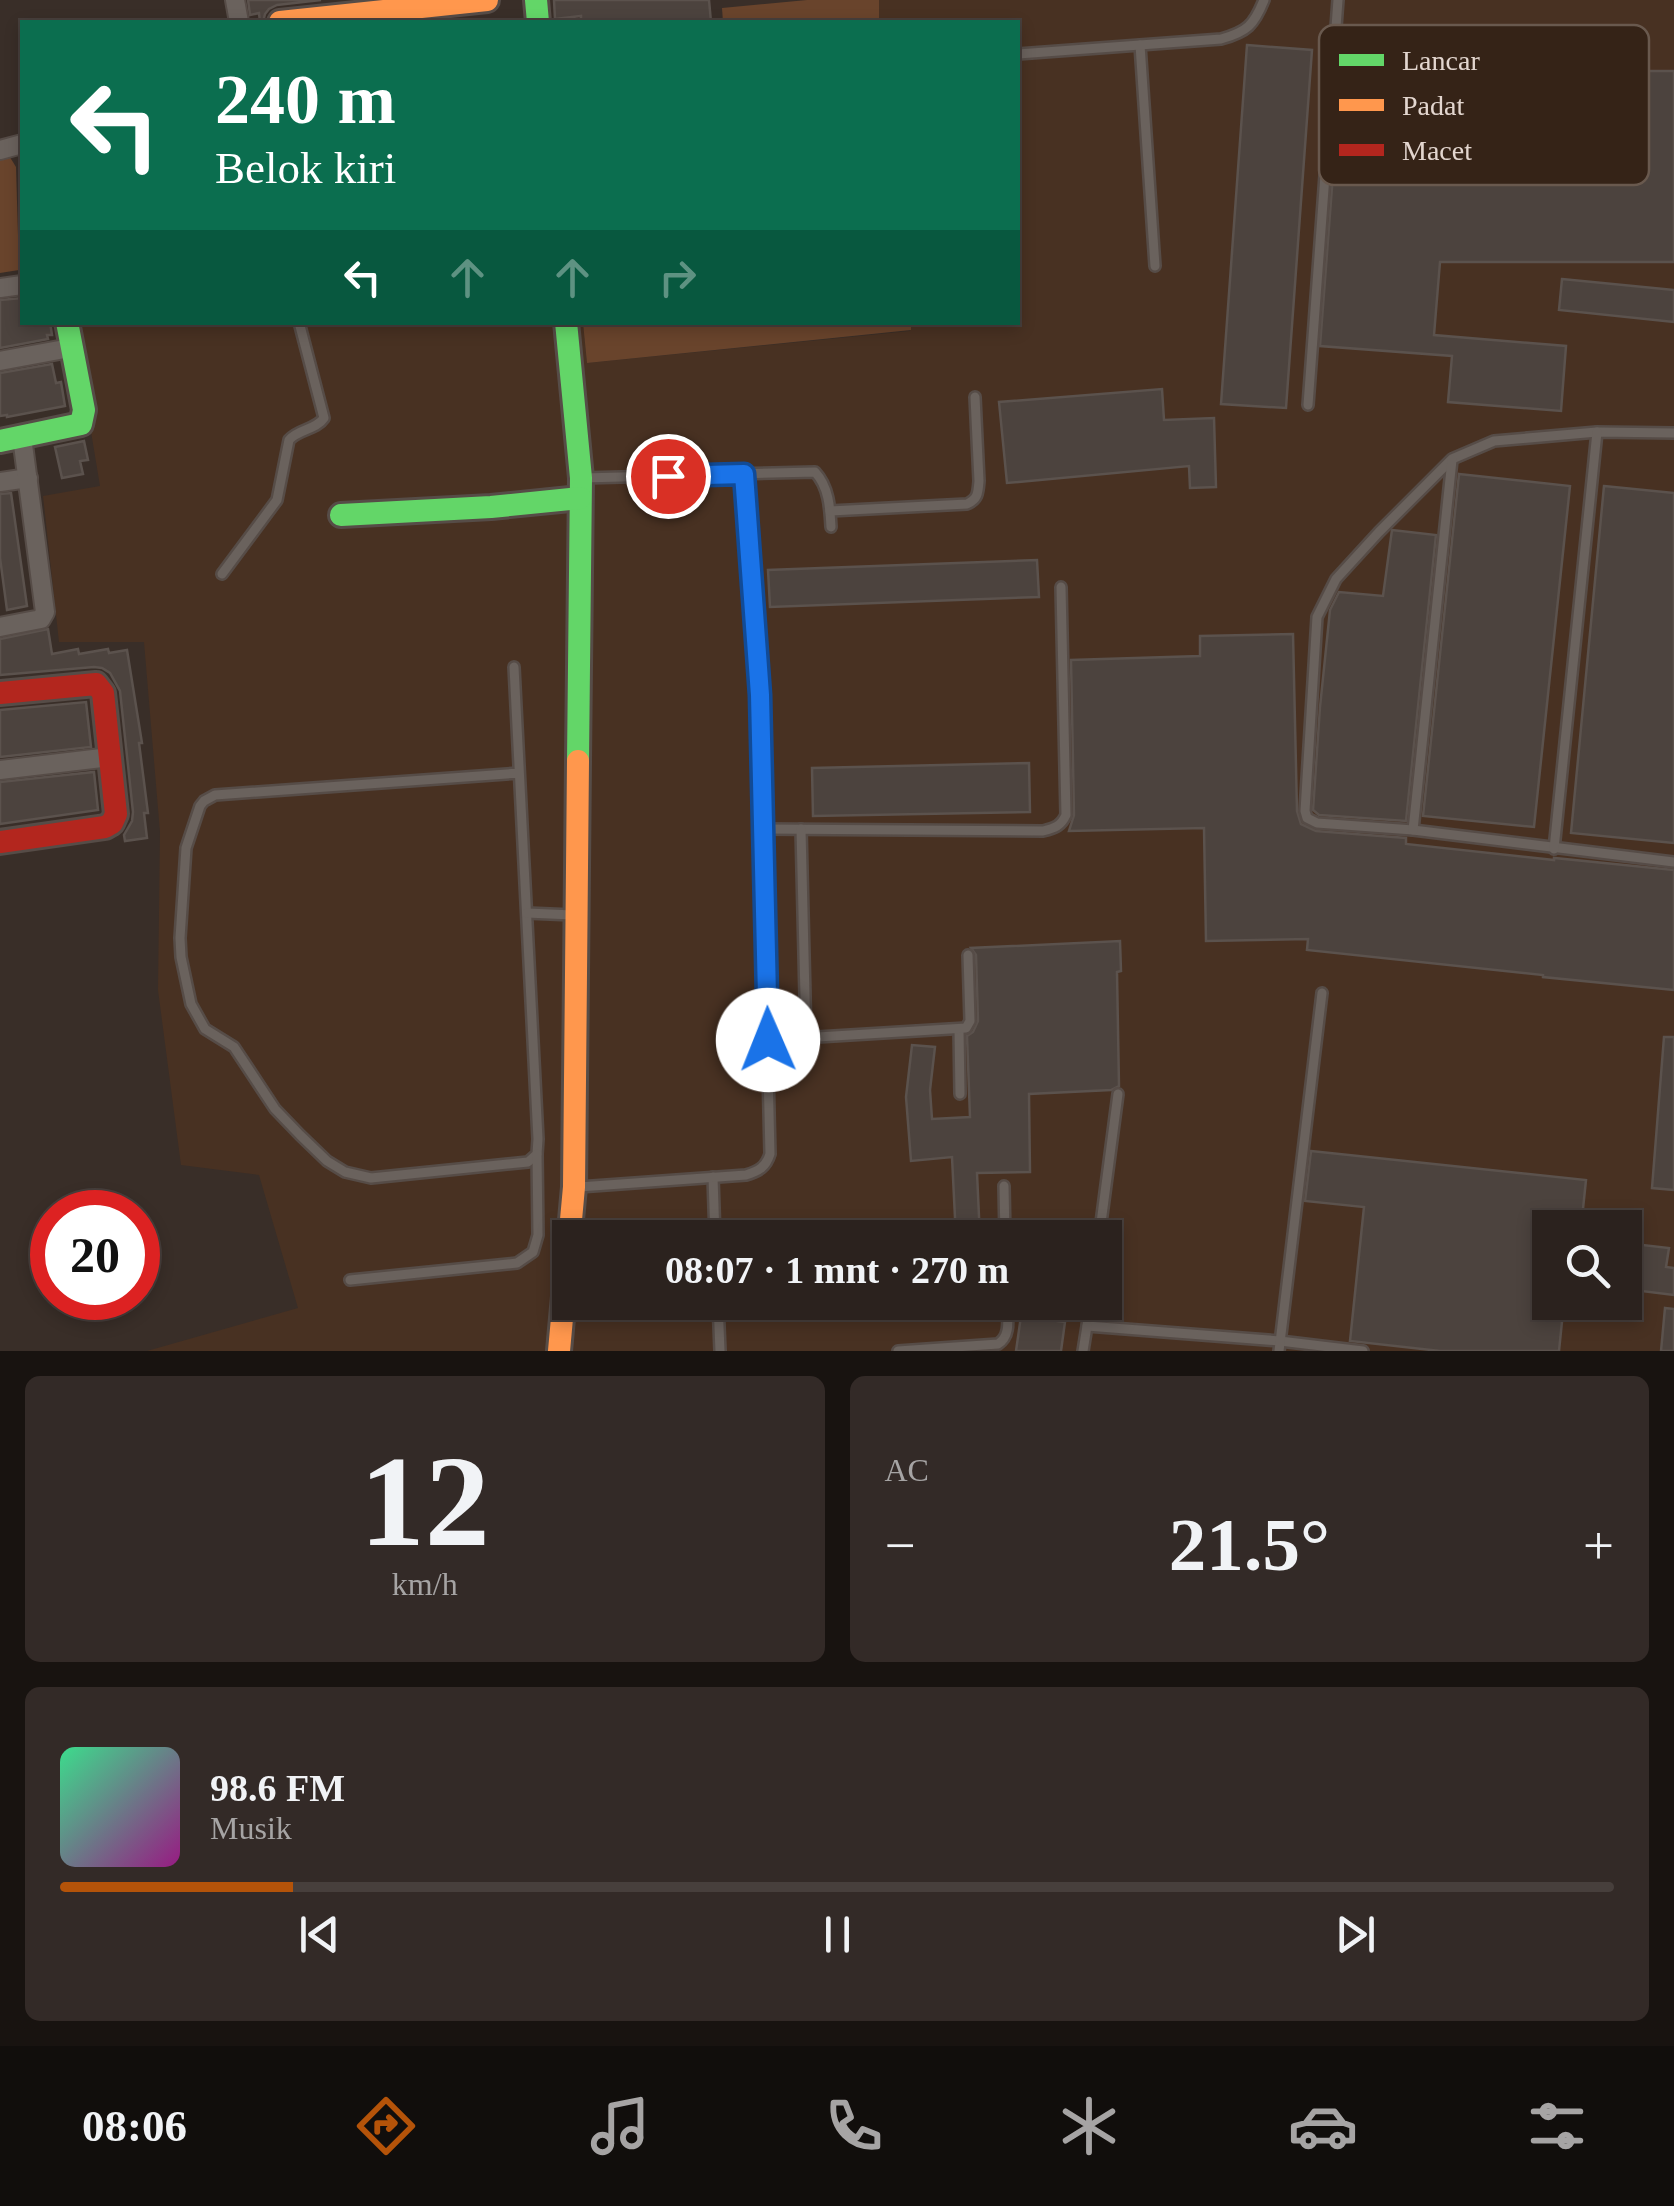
<!DOCTYPE html>
<html lang="id">
<meta charset="utf-8">
<style>
:root{--surface:#2b221e;--page:#332a27;--text:#f1f3f6;--muted:#a6a4a4;--line:#473f3c;--accent:#b45309}
body{margin:0;font-family:Georgia,serif;background:var(--page);color:var(--text);height:100vh;display:flex;flex-direction:column;font-size:38px;white-space:nowrap}
*{box-sizing:border-box;margin:0}
p{font-size:32px;color:var(--muted)}
.icon{flex:none;width:55px;height:55px;fill:none;stroke:currentColor;stroke-width:2;stroke-linecap:round;stroke-linejoin:round}
.map{position:relative;height:1351px;overflow:hidden}
.sheet{display:flex;flex-direction:column;gap:25px;padding:25px;background:#181310;flex:1}
.sheet>*{flex:none}
.banner{position:absolute;left:20px;top:20px;width:1000px;height:305px;border-radius:0px;box-shadow:0 5px 15px #0003,0 0 0 2px var(--line);background:#0b6e4f;color:#fff;overflow:hidden}
.tools{position:absolute;left:1532px;top:1210px;display:grid;gap:20px}
.tools a{display:grid;place-items:center;width:110px;height:110px;border-radius:0px;background:var(--surface);box-shadow:0 5px 15px #0003,0 0 0 2px var(--line);font-size:50px}
.speed{position:absolute;left:30px;top:1190px;display:flex;gap:20px;font-size:50px;font-weight:700;text-align:center}
.speed>*{display:grid;place-content:center;width:130px;height:130px;border-radius:50%;background:var(--surface);box-shadow:0 5px 15px #0003,0 0 0 2px var(--line);line-height:1}
.speed .limit{border:15px solid #d22;background:#fff;color:#111}
.pin{position:absolute;display:grid;place-items:center;width:85px;height:85px;color:#fff;margin:-42px;border:5px solid #fff;border-radius:50%;box-shadow:0 2px 10px #0007}
.me{position:absolute;width:110px;margin:-55px;rotate:359deg;stroke-linejoin:round;filter:drop-shadow(0 0 8px #0008)}
.turn{display:flex;align-items:center;gap:35px;height:210px;padding:0 30px;font-size:45px}
.turn .icon{width:130px;height:130px;stroke-width:2.5}
.turn b{display:block;font-size:70px;line-height:85px}
.lanes{display:flex;align-items:center;height:95px;padding:0 30px;background:#0003;justify-content:center;gap:50px;direction:ltr}
.lanes .off{opacity:.35}
.big{font-size:75px;font-weight:700;line-height:1.1}
.sheet .card{flex:1;display:flex;flex-direction:column;justify-content:center;gap:15px;min-width:0;padding:0 35px;border-radius:15px;background:var(--page)}
.sheet .dial{align-items:center;gap:0}
.dial b{font-size:130px;line-height:1}
.song{display:flex;align-items:center;gap:30px}
.cover{width:120px;height:120px;border-radius:15px;background:linear-gradient(135deg,hsl(150 70% 55%),hsl(310 70% 35%))}
.played{height:10px;border-radius:5px;background:linear-gradient(90deg,var(--accent) 15%,var(--line) 15%)}
.keys{display:flex;justify-content:space-around;direction:ltr}
.heat{display:flex;justify-content:space-between;align-items:center;font-size:55px;direction:ltr}
.sheet .tiles{flex:1;display:grid;gap:25px;grid-template-columns:1fr 1fr}
.card:last-child{grid-column:span 2}
.trip{position:absolute;left:552px;top:1220px;width:570px;height:100px;border-radius:0px;background:var(--surface);box-shadow:0 5px 15px #0003,0 0 0 2px var(--line);font-weight:700;line-height:100px;text-align:center}
.dock{display:flex;height:160px;justify-content:space-around;align-items:center;background:#110e0c;color:var(--muted)}
.dock .icon{width:70px;height:70px}
.dock .current{color:var(--accent)}
.dock b{font-size:45px;color:var(--text)}
.map>svg:first-child{display:block}
.built{fill:#483122;fill-rule:evenodd}
.green{fill:#69442c}
.building{fill:#4c433e;stroke:#5b524d;stroke-width:2.5}
.lines{fill:none;stroke-linecap:round;stroke-linejoin:round}
.lane-casing{stroke:#564c47;stroke-width:14}
.street-casing{stroke:#564c47;stroke-width:22}
.fast-casing{stroke:#564c47;stroke-width:28}
.slow-casing{stroke:#564c47;stroke-width:28}
.jam-casing{stroke:#564c47;stroke-width:28}
.lane{stroke:#6a625d;stroke-width:9}
.street{stroke:#6a625d;stroke-width:18}
.fast{stroke:#63d668;stroke-width:22}
.slow{stroke:#ff974d;stroke-width:22}
.jam{stroke:#b3261e;stroke-width:22}
.route-casing{stroke:#114b97;stroke-width:25}
.route{stroke:#1a73e8;stroke-width:18}
.key{fill:#352317;stroke:#69594e;stroke-width:2.5}
.key-label{font-size:28px;fill:#e3d6cf}
</style>
<div class="map">
<svg width="1674" height="1351" viewBox="0 0 1674 1351">
<rect width="100%" height="100%" fill="#392e28"/>
<!-- built -->
<path class="built" d="M879,0H1674V1351H147L298,1308L259,1175L181,1165L158,990L160,832L144,642H59L43,496L100,486L73,323H583L587,363L910,331L911,323L1018,322V22H879ZM1550,1228H1625V1302H1550ZM570,1238H1105V1302H570Z"/>
<!-- green -->
<g class="green">
<polygon points="807,0 879,0 879,22 723,22 722,8"/>
<polygon points="0,141 16,167 19,270 0,273"/>
<polygon points="911,323 911,330 587,363 583,323"/>
</g>
<!-- building -->
<g class="building">
<polygon points="248,0 321,0 277,5 269,9 265,14 263,22 260,22 259,13 250,15"/>
<polygon points="554,0 709,0 711,22 581,22 581,16 555,19"/>
<polygon points="1247,45 1312,50 1286,408 1221,404"/>
<polygon points="1342,55 1455,64 1455,71 1674,71 1674,262 1440,262 1434,335 1566,346 1561,411 1448,402 1452,356 1320,346"/>
<polygon points="1562,279 1674,290 1674,322 1559,310"/>
<polygon points="22,298 22,322 50,322 52,335 47,335 48,339 0,348 0,300"/>
<polygon points="52,364 56,383 61,382 65,406 7,417 7,415 0,416 0,373"/>
<polygon points="1162,389 1164,420 1214,418 1216,487 1190,488 1189,466 1007,483 999,402"/>
<polygon points="84,441 88,460 80,461 83,474 62,478 55,447"/>
<polygon points="1459,474 1570,486 1534,827 1423,816"/>
<polygon points="1604,486 1674,493 1674,843 1571,833"/>
<polygon points="11,493 27,606 7,610 0,558 0,494"/>
<polygon points="1392,530 1436,535 1406,821 1319,815 1313,810 1320,707 1330,610 1339,592 1383,596"/>
<polygon points="1037,560 1039,597 770,607 768,570"/>
<polygon points="48,629 52,654 78,649 79,654 108,649 109,653 127,650 142,743 139,743 148,813 144,813 147,838 125,841 124,835 132,821 133,812 120,691 110,673 102,668 94,667 0,675 0,639"/>
<polygon points="1293,634 1297,811 1301,824 1316,831 1406,838 1406,844 1554,860 1554,858 1674,870 1674,990 1543,977 1543,975 1307,950 1308,939 1206,941 1204,828 1069,831 1074,815 1071,660 1200,656 1200,636"/>
<polygon points="86,702 91,747 0,757 0,710"/>
<polygon points="1029,763 1030,812 813,816 812,768"/>
<polygon points="94,772 98,810 0,824 0,782"/>
<polygon points="1120,941 1121,971 1117,972 1119,1086 1111,1090 1029,1094 1030,1172 977,1173 980,1238 956,1238 952,1157 911,1161 906,1097 912,1045 935,1047 930,1090 932,1119 970,1117 967,1036 973,1032 978,1021 976,955 971,948"/>
<polygon points="1664,1037 1674,1037 1674,1190 1652,1188"/>
<polygon points="1311,1151 1586,1180 1581,1228 1550,1226 1550,1302 1564,1302 1559,1351 1440,1351 1350,1341 1364,1207 1305,1201"/>
<polygon points="1625,1243 1669,1248 1666,1267 1674,1268 1674,1295 1625,1289"/>
<polygon points="1665,1308 1674,1309 1674,1351 1661,1351"/>
<polygon points="1021,1316 1065,1322 1061,1351 1016,1351"/>
</g>
<g class="lines">
<!-- lane casing -->
<g class="lane-casing">
<g id="lane">
<polyline points="1335,42 1435,52"/>
<polyline points="1140,45 1155,266"/>
<path d="M1018,54L1221,39C1247,32 1254,25 1264,0"/>
<polyline points="1308,405 1338,0"/>
<polyline points="1674,433 1597,432 1494,441 1452,459 1379,532 1336,579 1317,617 1305,811 1307,818 1317,823 1413,830 1674,862"/>
<path d="M583,478L815,472C829,487 830,508 831,527"/>
<path d="M830,511L967,504C978,499 978,493 979,481L975,397"/>
<path d="M222,574L277,500L289,440C298,429 316,430 324,418L299,322"/>
<polyline points="514,667 538,1139 537,1154 528,1162 371,1178 345,1172 327,1161 300,1135 275,1109 234,1047 205,1029 191,1004 181,957 180,938 186,848 200,806 204,801 215,795 519,773"/>
<path d="M763,829L1043,831C1055,828 1061,826 1066,815L1061,587"/>
<polyline points="801,829 806,1038"/>
<polyline points="1413,830 1452,460"/>
<polyline points="1554,849 1597,432"/>
<polyline points="527,913 573,915"/>
<polyline points="959,1030 960,1094"/>
<polyline points="768,1040 966,1028 970,1021 968,955"/>
<polyline points="713,1177 715,1238"/>
<polyline points="1004,1186 1005,1238"/>
<path d="M579,1187L746,1175C759,1171 766,1167 770,1154L759,695L744,474"/>
<polyline points="1099,1238 1118,1094"/>
<polyline points="350,1280 517,1263 533,1252 538,1235 537,1154"/>
<polyline points="718,1302 720,1351"/>
<polyline points="1090,1302 1087,1326 1280,1341 1363,1351"/>
<path d="M898,1351L998,1344C1012,1335 1007,1317 1007,1302"/>
<polyline points="1083,1351 1087,1326"/>
<polyline points="1279,1351 1322,993"/>
</g>
</g>
<!-- street casing -->
<g class="street-casing">
<g id="street">
<polyline points="235,0 239,22"/>
<polyline points="0,150 22,144"/>
<polyline points="0,288 22,285"/>
<polyline points="0,361 70,348"/>
<polyline points="0,482 28,478"/>
<polyline points="0,627 41,619 45,612 22,437"/>
<polyline points="0,770 110,757"/>
</g>
</g>
<!-- fast casing -->
<g class="fast-casing">
<g id="fast">
<polyline points="536,0 538,22"/>
<polyline points="566,322 581,478 578,761"/>
<polyline points="0,441 81,424 84,410 67,322"/>
<polyline points="341,515 491,507 580,498"/>
</g>
</g>
<!-- slow casing -->
<g class="slow-casing">
<g id="slow">
<polyline points="280,22 487,0"/>
<polyline points="559,1351 574,1187 578,761"/>
</g>
</g>
<!-- jam casing -->
<g class="jam-casing">
<polyline id="jam" points="0,693 96,684 103,693 116,814 112,823 105,827 0,842"/>
</g>
<!-- lane -->
<use href="#lane" class="lane"/>
<!-- street -->
<use href="#street" class="street"/>
<!-- fast -->
<use href="#fast" class="fast"/>
<!-- slow -->
<use href="#slow" class="slow"/>
<!-- jam -->
<use href="#jam" class="jam"/>
</g>
<g class="lines">
<!-- route casing -->
<g class="route-casing">
<polyline id="route" points="668,476 744,474 760,695 768,1040"/>
</g>
<!-- route -->
<use href="#route" class="route"/>
</g>
<!-- legend -->
<rect x="1319" y="25" width="330" height="160" rx="15" class="key"/>
<rect x="1339" y="54" width="45" height="12" fill="#63d668"/>
<rect x="1339" y="99" width="45" height="12" fill="#ff974d"/>
<rect x="1339" y="144" width="45" height="12" fill="#b3261e"/>
<g class="key-label">
<text x="1402" y="70">Lancar</text>
<text x="1402" y="115">Padat</text>
<text x="1402" y="160">Macet</text>
</g>
</svg>
<div class="tools">
<a><svg class="icon" aria-label="search" viewBox="0 0 24 24"><circle cx="10" cy="10" r="6"/><path d="M15 15l6 6"/></svg></a>
</div>
<div class="speed"><div class="limit">20</div></div>
<div class="pin" style="left:668px;top:476px;background:#d93025"><svg class="icon" aria-label="arrive" viewBox="0 0 24 24"><path d="M6 21V4h12l-3 4 3 4H6"/></svg></div>
<svg class="me" style="left:768px;top:1040px" viewBox="-20 -20 40 40"><circle r="19" fill="#fff"/><path d="M0-13L10 11 0 6-10 11z" fill="#1a73e8"/></svg>
<div class="trip">08:07 · 1 mnt · 270 m</div>
<div class="banner">
<div class="turn"><svg class="icon" aria-label="left" viewBox="0 0 24 24"><path d="M17 20v-9H6M10 6l-5 5 5 5"/></svg><div><b>240 m</b>Belok kiri</div></div>
<div class="lanes"><svg class="icon" aria-label="left" viewBox="0 0 24 24"><path d="M17 20v-9H6M10 6l-5 5 5 5"/></svg><svg class="icon off" aria-label="ahead" viewBox="0 0 24 24"><path d="M12 20V5M6 11l6-6 6 6"/></svg><svg class="icon off" aria-label="ahead" viewBox="0 0 24 24"><path d="M12 20V5M6 11l6-6 6 6"/></svg><svg class="icon off" aria-label="right" viewBox="0 0 24 24"><path d="M7 20v-9h11M14 6l5 5-5 5"/></svg></div>
</div>
</div>
<section class="sheet">
<div class="tiles">
<div class="card dial"><b>12</b><p>km/h</p></div>
<div class="card"><p>AC</p>
<div class="heat"><a>−</a><b class="big">21.5°</b><a>+</a></div>
</div>
<div class="card">
<div class="song"><i class="cover"></i><div><b>98.6 FM</b><p>Musik</p></div></div>
<div class="played"></div>
<div class="keys"><svg class="icon" aria-label="previous" viewBox="0 0 24 24"><path d="M18 5L8 12l10 7zM5 5v14"/></svg><svg class="icon" aria-label="pause" viewBox="0 0 24 24"><path d="M8 5v14M16 5v14"/></svg><svg class="icon" aria-label="next" viewBox="0 0 24 24"><path d="M6 5l10 7-10 7zM19 5v14"/></svg></div>
</div>
</div>
</section>
<nav class="dock">
<b>08:06</b>
<svg class="icon current" aria-label="directions" viewBox="0 0 24 24"><path d="M12 3l9 9-9 9-9-9zM9 14v-3h6M13 9l2 2-2 2"/></svg>
<svg class="icon" aria-label="music" viewBox="0 0 24 24"><path d="M9 18V5l10-2v13"/><circle cx="6" cy="18" r="3"/><circle cx="16" cy="16" r="3"/></svg>
<svg class="icon" aria-label="phone" viewBox="0 0 24 24"><path d="M5 4h4l2 5-3 2q2 4 5 5l2-3 5 2v4C11 20 4 13 5 4z"/></svg>
<svg class="icon" aria-label="climate" viewBox="0 0 24 24"><path d="M12 3v18M4 7l16 10M4 17L20 7"/></svg>
<svg class="icon" aria-label="car" viewBox="0 0 24 24"><path d="M5 17H2v-5l4-1 3-4h7l3 4 3 1v5h-3M9 17h6M6 11h13"/><circle cx="7" cy="17" r="2"/><circle cx="17" cy="17" r="2"/></svg>
<svg class="icon" aria-label="filters" viewBox="0 0 24 24"><path d="M4 7h16M4 17h16"/><circle cx="9" cy="7" r="2"/><circle cx="15" cy="17" r="2"/></svg>
</nav>
